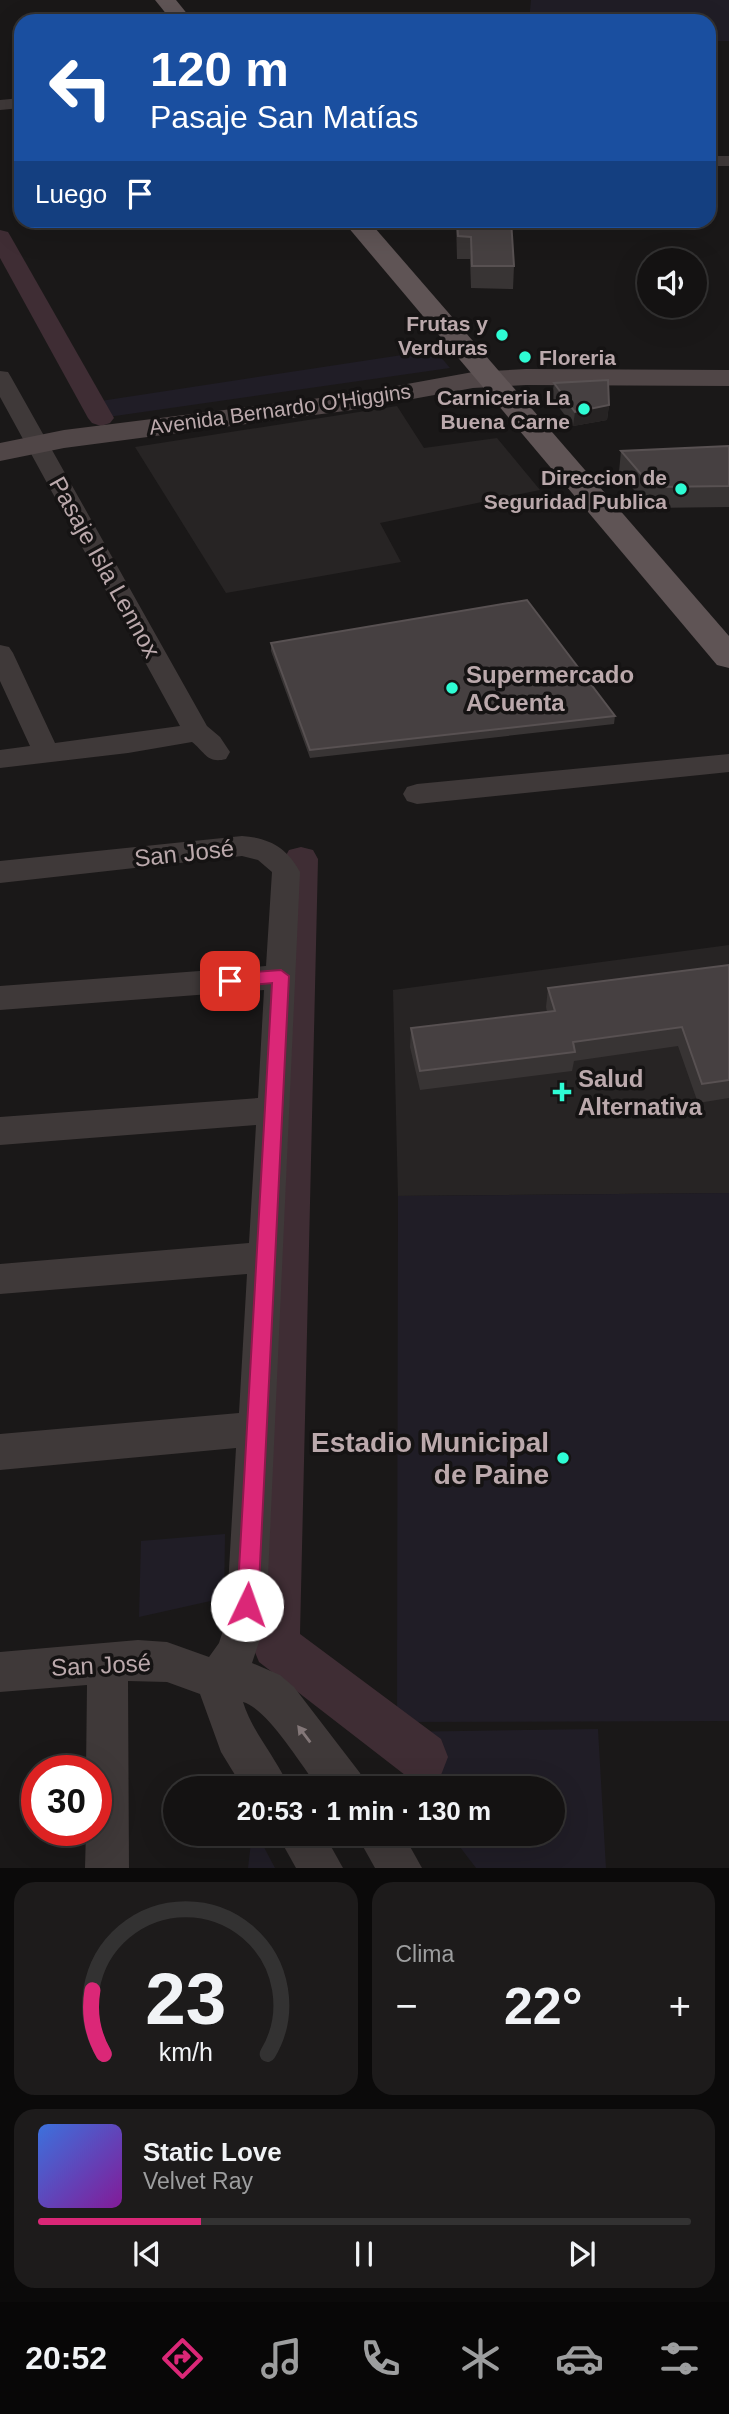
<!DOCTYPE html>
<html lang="es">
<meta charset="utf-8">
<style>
:root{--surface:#141212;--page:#1d1b1b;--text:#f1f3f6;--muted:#9d9e9f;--line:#333232;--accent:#db2777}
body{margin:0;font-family:Arial,sans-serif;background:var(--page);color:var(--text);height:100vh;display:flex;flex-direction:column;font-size:26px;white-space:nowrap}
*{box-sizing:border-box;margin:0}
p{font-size:23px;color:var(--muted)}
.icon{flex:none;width:38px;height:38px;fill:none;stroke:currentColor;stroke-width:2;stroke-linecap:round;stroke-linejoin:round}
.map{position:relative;height:1868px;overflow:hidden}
.details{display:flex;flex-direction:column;gap:14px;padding:14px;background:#0b0a0a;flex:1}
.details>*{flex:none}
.hud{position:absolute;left:14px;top:14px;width:702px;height:214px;border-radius:21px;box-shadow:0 7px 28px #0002,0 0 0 2px var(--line);background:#1a4fa0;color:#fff;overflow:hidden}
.tools{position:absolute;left:637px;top:248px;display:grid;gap:14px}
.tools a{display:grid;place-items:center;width:70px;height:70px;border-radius:50%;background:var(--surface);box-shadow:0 7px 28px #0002,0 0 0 2px var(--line);font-size:35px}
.speed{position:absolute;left:21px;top:1755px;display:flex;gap:14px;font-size:35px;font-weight:700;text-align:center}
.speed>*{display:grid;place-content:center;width:91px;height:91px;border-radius:50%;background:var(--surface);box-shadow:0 7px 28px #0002,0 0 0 2px var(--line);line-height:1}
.speed .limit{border:10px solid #d22;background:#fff;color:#111}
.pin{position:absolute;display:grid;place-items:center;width:60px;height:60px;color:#fff;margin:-30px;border-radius:14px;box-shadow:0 4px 10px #0006}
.me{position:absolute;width:77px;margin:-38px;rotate:3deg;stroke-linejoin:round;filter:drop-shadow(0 0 5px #0008)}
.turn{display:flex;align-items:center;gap:24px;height:147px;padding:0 21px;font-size:32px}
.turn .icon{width:91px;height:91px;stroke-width:2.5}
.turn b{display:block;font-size:49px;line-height:60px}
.then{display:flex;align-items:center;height:66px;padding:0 21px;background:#0003;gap:14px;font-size:26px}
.big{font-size:52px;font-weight:700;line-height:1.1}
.details .tile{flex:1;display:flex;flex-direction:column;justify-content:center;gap:10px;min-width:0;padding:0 24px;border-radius:21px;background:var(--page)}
.details .dial{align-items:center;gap:0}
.dial svg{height:182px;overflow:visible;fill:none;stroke:var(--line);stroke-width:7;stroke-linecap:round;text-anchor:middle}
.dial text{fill:var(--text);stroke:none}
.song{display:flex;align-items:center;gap:21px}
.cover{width:84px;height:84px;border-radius:10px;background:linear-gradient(135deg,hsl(220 70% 55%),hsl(290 70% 35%))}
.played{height:7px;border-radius:4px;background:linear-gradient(90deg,var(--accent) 25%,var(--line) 25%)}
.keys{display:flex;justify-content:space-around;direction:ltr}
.heat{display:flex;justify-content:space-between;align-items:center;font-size:38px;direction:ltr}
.details .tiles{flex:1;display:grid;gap:14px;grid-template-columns:1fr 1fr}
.tile:last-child{grid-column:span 2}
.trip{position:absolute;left:163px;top:1776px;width:402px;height:70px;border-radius:35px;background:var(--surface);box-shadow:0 7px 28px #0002,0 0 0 2px var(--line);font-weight:700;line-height:70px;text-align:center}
.dock{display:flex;height:112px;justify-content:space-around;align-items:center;background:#080707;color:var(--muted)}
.dock .icon{width:49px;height:49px}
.dock .active{color:var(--accent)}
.dock b{font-size:32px;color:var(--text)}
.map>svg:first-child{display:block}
.built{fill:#272424}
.green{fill:#201d26}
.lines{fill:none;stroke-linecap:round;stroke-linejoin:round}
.canal{fill:#3f2d34;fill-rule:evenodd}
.street{fill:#3f3939;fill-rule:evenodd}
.secondary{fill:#504647;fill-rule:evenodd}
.primary{fill:#5f5455;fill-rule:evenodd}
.wall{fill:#383434}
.shaded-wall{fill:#262323}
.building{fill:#464041;stroke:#585152;stroke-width:2}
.oneway{fill:#837778}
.route{fill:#db2777;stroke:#8e194d;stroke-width:2}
.poi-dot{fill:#2efcd4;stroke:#151313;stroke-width:2.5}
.labels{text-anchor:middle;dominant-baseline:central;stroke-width:7;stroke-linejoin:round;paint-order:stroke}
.far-poi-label{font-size:21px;font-weight:bold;fill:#bba9ac;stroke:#151313;text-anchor:end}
.far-street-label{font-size:21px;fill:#bba9ac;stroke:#151313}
.street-label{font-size:24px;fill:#bba9ac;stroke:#151313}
.poi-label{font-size:24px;font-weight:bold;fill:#bba9ac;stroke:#151313;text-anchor:start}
.near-poi-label{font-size:28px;font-weight:bold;fill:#bba9ac;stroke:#151313;text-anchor:end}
</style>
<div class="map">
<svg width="729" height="1868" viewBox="0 0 729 1868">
<rect width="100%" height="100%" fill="#1a1818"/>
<!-- built -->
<g class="built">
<polygon points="397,406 424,448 497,438 540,490 380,523 401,562 226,593 135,447"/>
<polygon points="729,945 729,1193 398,1196 393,990"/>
</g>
<!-- green -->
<g class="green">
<polygon points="531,0 729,0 729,41 709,41 709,21 529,21"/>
<polygon points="435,350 450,368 101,418 94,402"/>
<polygon points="729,1193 729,1721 397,1722 398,1196"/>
<polygon points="225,1534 224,1598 139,1617 141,1541"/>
<polygon points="598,1729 606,1868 476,1868 450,1834 553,1834 553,1788 415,1788 378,1741 395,1732"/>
<polygon points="252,1834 257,1834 275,1868 248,1868"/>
</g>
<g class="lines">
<!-- canal -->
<g class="canal">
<polygon points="0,230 8,232 11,237 114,418 110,423 101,426 92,423 88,418 0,258"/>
<polygon points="301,847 313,850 318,859 300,1634 441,1739 448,1757 441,1775 423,1782 405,1775 259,1662 252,1645 284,859 289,850"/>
</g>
<!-- street -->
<g class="street">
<polygon points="21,98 21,108 0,110 0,100"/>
<rect x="709" y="156" width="20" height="10"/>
<path d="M0,371L8,372L11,377L207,726L220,737L230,752L226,759C207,764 205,752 192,742L128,753L0,768V750L30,746L0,681V645L9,647L13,653L55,743L180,726L0,397Z"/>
<polygon points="729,754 729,772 417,804 407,801 403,794 407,787 417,784"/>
<path d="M242,836C270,838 287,848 300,872L266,1621L252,1663L280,1675L294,1687L360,1773L366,1788H319C302,1767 268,1709 243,1702C253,1734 277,1758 289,1788H243L221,1752L200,1694L167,1682L128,1681L129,1868H85L86,1830H96V1771H86L87,1685L0,1692V1652L138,1640L167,1642L209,1657L219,1643L226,1621L236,1448L0,1470V1434L239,1413L247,1274L0,1294V1264L249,1243L256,1125L0,1145V1117L258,1098L264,990L0,1010V986L266,966L272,872L258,860L242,856L0,883V861Z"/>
<polygon points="277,1834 324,1834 343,1868 296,1868"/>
<polygon points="356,1834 403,1834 422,1868 375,1868"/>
</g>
<!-- secondary -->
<polygon class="secondary" points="526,369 729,370 729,386 526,385 473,388 352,410 64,448 0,461 0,443 64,430 352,394 473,372"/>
<!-- primary -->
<g class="primary">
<polygon points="155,0 176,0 193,21 172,21"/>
<polygon points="342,220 368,220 729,636 729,668 717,665"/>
</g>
</g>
<!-- wall -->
<g class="wall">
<polygon points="456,220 511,220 514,266 513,289 471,288 470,259 457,259"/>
<polygon points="554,383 609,405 607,420 573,426 552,398"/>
<polygon points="729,446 729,507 649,508 619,472 621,451"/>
<polygon points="271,643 615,716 614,724 310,758 271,651"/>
<polygon points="729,965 729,1098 698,1103 678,1046 574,1061 572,1071 420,1090 410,1047 411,1028 547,1012 546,1007 548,988"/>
</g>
<!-- shaded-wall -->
<polygon class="shaded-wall" points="609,405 607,420 573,426 575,412"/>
<!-- building -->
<g class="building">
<polygon points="457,220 511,220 514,266 472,266 471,237 458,236"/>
<polygon points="608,380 609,405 575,412 554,383"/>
<polygon points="729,446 729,486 652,487 621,451"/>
<polygon points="527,600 615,716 310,750 271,643"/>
<polygon points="729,965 729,1080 702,1084 682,1027 573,1042 575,1052 420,1071 411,1028 555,1011 548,988"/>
</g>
<!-- one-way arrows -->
<defs><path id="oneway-solid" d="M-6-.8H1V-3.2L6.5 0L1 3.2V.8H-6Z" transform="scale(1.75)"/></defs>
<use class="oneway" href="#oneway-solid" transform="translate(304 1734) rotate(-127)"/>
<!-- route -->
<polygon class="route" points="281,970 289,976 258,1605 255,1613 247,1616 240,1613 237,1605 272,983 230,987 222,981 230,974"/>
<!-- markers -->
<g class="poi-dot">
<circle cx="502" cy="335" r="7"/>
<circle cx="525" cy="357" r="7"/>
<circle cx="584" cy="409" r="7"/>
<circle cx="681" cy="489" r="7"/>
<circle cx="452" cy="688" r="7"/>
<path d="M558.5 1081.5h7v7h7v7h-7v7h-7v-7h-7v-7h7z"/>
<circle cx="563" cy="1458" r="7"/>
</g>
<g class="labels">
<!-- far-poi labels -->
<g class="far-poi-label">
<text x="488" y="323">Frutas y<tspan x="488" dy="24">Verduras</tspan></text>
<text x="539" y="357" text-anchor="start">Floreria</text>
<text x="570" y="397">Carniceria La<tspan x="570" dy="24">Buena Carne</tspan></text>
<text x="667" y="477">Direccion de<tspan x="667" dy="24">Seguridad Publica</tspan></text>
</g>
<!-- far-street labels -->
<g class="far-street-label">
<text transform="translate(280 409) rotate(-8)">Avenida Bernardo O'Higgins</text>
</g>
<!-- street labels -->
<g class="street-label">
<text transform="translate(105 567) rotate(61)">Pasaje Isla Lennox</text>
<text transform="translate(184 853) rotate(-6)">San José</text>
<text transform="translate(101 1665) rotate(-3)">San José</text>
</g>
<!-- poi labels -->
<g class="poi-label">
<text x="466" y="674">Supermercado<tspan x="466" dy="28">ACuenta</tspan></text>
<text x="578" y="1078">Salud<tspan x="578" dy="28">Alternativa</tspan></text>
</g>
<!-- near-poi labels -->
<g class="near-poi-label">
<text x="549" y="1442">Estadio Municipal<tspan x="549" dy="32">de Paine</tspan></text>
</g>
</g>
</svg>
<div class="tools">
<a><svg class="icon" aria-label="sound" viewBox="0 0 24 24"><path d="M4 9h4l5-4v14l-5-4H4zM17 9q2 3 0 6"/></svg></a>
</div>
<div class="speed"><div class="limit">30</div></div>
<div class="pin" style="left:230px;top:981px;background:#d93025"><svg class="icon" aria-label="arrive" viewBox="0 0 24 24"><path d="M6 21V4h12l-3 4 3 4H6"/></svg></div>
<svg class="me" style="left:247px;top:1605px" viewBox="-20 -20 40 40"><circle r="19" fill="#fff"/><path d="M0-13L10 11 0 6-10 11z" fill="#db2777"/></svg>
<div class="trip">20:53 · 1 min · 130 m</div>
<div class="hud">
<div class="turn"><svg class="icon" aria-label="left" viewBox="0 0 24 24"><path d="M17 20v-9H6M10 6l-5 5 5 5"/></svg><div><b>120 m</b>Pasaje San Matías</div></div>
<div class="then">Luego<svg class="icon" aria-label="arrive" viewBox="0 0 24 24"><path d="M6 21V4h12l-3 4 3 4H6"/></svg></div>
</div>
</div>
<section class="details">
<div class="tiles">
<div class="tile dial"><svg viewBox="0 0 100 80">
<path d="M14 69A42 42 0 1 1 86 69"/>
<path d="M14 69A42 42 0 0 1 9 41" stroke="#db2777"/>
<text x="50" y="56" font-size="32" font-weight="700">23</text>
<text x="50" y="72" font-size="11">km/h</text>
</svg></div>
<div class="tile"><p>Clima</p>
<div class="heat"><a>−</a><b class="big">22°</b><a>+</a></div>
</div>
<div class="tile">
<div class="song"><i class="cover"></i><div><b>Static Love</b><p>Velvet Ray</p></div></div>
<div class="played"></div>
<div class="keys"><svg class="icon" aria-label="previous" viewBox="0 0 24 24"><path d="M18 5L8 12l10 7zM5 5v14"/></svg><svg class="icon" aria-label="pause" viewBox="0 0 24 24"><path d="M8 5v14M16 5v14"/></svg><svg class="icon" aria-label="next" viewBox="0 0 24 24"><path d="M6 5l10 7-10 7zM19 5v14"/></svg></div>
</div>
</div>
</section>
<nav class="dock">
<b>20:52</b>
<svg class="icon active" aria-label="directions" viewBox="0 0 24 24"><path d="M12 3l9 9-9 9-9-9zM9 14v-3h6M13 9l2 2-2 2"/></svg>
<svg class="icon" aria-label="music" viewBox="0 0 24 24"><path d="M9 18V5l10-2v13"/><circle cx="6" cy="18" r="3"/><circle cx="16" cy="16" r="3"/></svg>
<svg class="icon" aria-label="phone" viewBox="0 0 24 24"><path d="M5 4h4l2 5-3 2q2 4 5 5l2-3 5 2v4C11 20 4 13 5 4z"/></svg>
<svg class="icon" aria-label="climate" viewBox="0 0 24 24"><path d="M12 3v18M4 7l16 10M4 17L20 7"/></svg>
<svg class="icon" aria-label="car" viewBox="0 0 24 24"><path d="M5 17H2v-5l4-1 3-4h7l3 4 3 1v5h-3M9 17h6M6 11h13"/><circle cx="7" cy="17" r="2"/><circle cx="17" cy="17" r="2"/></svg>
<svg class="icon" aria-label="filters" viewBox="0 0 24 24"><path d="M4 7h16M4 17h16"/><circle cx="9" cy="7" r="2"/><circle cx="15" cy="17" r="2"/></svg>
</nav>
